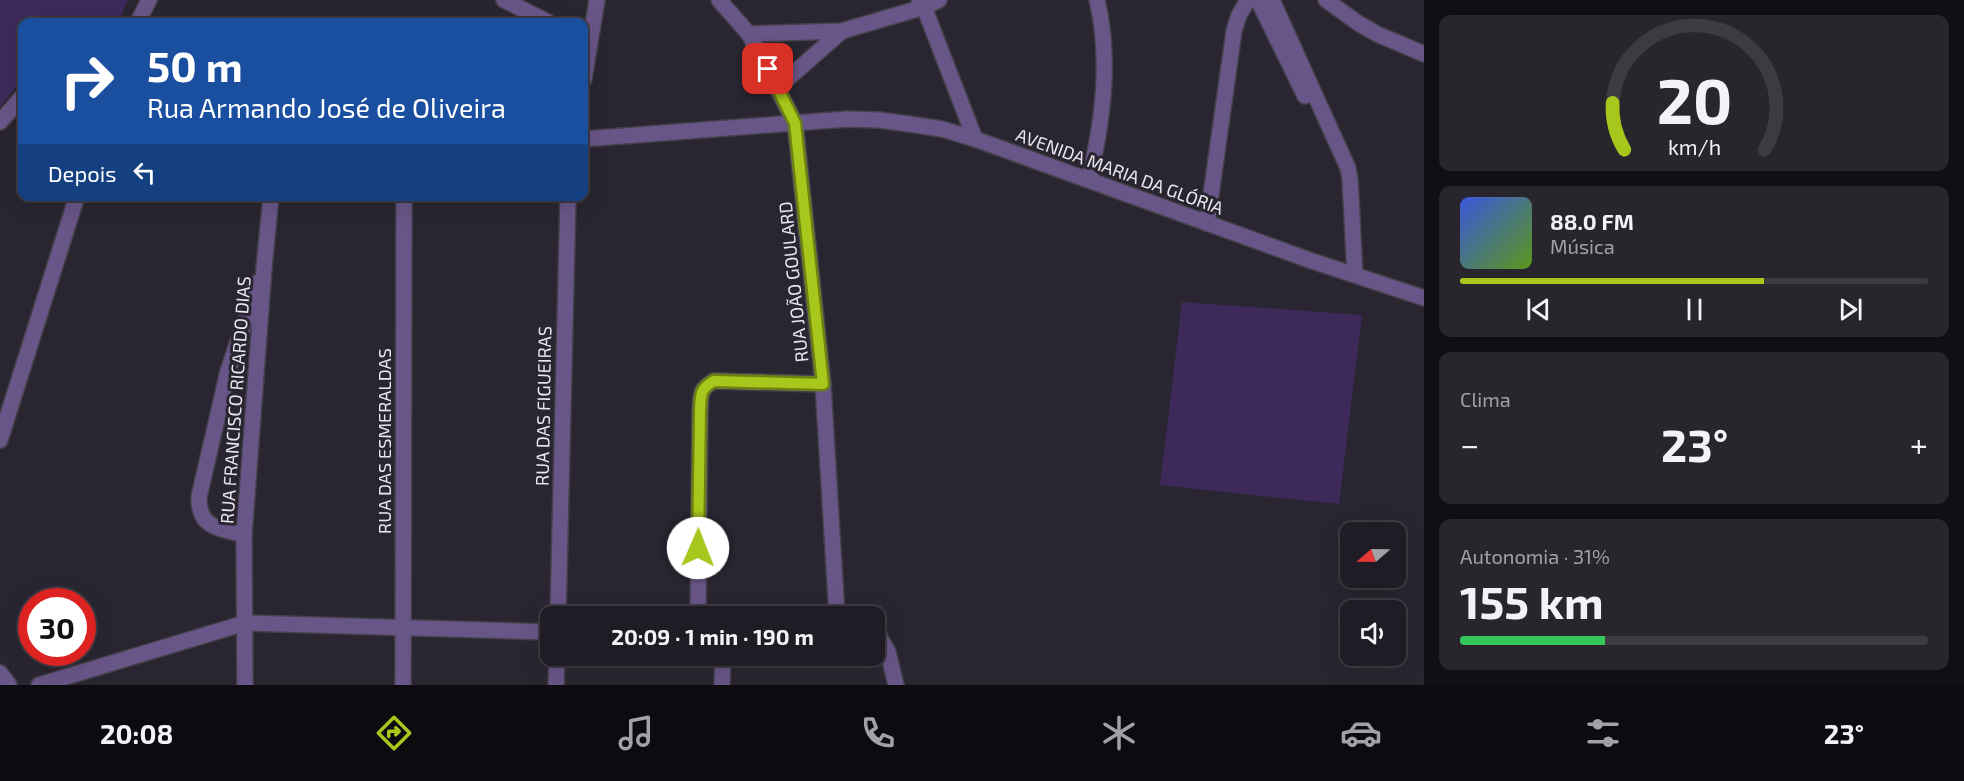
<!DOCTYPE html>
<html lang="pt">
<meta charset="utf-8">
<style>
:root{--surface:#201c25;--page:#28252d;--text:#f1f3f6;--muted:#a2a1a7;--line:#3d3a42;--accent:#a8c71c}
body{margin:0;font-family:"Exo 2",sans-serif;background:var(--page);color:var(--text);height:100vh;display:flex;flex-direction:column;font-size:22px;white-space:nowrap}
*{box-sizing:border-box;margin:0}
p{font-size:20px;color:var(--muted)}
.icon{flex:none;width:33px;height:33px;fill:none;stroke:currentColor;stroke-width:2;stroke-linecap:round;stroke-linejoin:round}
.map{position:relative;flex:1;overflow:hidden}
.panel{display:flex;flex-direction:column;gap:15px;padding:15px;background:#120f14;width:540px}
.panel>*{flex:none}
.top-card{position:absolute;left:18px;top:18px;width:570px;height:183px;border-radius:12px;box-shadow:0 6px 24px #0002,0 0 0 2px var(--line);background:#1a4fa0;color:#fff;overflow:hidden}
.needle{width:39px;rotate:250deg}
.controls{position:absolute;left:1340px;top:522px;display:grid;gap:12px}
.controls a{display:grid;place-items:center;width:66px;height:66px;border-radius:12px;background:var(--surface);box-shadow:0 6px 24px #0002,0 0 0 2px var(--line);font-size:30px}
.speed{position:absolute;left:18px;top:588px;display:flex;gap:12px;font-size:30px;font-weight:700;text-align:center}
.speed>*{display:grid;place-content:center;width:78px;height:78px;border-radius:50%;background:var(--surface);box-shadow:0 6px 24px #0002,0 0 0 2px var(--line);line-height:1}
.speed .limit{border:9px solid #d22;background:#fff;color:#111}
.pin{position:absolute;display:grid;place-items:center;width:51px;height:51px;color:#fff;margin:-26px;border-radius:12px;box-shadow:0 3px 9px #0006}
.me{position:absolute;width:66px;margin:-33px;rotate:1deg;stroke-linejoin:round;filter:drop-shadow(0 0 4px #0008)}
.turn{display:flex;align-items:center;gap:21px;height:126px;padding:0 30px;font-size:27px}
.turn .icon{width:78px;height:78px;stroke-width:2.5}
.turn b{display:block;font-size:42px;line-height:51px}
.then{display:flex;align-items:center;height:57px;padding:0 30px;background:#0003;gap:12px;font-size:22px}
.big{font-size:45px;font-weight:700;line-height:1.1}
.panel .tile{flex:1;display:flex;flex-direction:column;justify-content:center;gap:9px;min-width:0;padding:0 21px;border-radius:12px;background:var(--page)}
.panel .dial{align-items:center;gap:0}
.dial svg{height:156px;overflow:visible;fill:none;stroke:var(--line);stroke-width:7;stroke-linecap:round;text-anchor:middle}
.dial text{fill:var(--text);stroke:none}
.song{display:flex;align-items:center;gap:18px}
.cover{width:72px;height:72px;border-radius:9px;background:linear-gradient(135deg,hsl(230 70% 55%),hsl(90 70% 35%))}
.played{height:6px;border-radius:3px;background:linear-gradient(90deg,var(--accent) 65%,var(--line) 65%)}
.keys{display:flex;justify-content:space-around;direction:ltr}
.heat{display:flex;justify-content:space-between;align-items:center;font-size:33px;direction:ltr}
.charge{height:9px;border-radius:4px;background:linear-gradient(90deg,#34c759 31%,var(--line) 0)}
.trip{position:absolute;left:540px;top:606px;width:345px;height:60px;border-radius:12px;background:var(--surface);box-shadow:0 6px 24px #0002,0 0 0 2px var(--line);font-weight:700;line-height:60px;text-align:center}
.dock{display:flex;height:96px;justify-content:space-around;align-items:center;background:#0d0b0f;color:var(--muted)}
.dock .icon{width:42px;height:42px}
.dock .on{color:var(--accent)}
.dock b{font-size:27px;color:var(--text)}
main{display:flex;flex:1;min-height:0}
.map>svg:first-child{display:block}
.green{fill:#3d2a5a}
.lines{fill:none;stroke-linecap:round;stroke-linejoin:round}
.minor-casing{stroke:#45414b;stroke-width:18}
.minor{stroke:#695688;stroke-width:15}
.route-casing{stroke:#6d8112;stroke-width:15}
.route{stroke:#a8c71c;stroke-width:10}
.labels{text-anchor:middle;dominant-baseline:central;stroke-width:6;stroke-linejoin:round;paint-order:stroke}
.street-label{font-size:18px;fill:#e9e7ee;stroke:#2a2631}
</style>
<main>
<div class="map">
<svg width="1424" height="685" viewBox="0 0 1424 685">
<rect width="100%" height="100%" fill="#2a2631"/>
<!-- green -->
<g class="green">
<polygon points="0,0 128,0 118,22 22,22 22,79 0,107"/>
<polygon points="1182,302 1362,315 1339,504 1160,485"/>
</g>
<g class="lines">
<!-- minor casing -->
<g class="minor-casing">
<g id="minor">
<polyline points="504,0 548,22"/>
<polyline points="719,0 749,34 795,123 823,384 837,616"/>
<polyline points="919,0 924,7 975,139"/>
<polyline points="1258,0 1305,96"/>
<polyline points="1272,0 1348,168 1350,179 1355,275"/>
<polyline points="1326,0 1358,23 1377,34 1424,54"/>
<polyline points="138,22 149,0"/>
<polyline points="749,34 842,31 924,7 939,0"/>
<polyline points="584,79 597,0"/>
<polyline points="778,87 842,31"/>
<polyline points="0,122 22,97"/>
<polyline points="584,139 847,119 879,120 909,124 942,129 975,139 1312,261 1424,298"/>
<path d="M1089,179C1103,122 1111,58 1097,0"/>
<polyline points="1207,223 1234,31 1239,15 1248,0"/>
<polyline points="0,440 77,196"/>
<path d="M244,535C219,528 198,528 199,497L228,371L258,282"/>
<polyline points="558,616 568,196"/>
<path d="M698,616L700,411C701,396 699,389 714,381L823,384"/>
<polyline points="874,635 879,636 888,652 896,685"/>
<polyline points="0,673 9,685"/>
<polyline points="39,685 245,623 550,632"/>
<polyline points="245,685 244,535 264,268 271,196"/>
<polyline points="403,685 404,196"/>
<polyline points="556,685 557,656"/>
<polyline points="722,685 723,656"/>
</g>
</g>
<!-- minor -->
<use href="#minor" class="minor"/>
</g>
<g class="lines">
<!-- route casing -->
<g class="route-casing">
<path id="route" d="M698,548L700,411C701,396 699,389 714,381L823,384L795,123L768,69"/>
</g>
<!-- route -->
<use href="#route" class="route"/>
</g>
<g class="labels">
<!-- street labels -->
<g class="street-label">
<text transform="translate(1120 171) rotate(20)">AVENIDA MARIA DA GLÓRIA</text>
<text transform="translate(793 282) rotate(-96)">RUA JOÃO GOULARD</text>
<text transform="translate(235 400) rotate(-86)">RUA FRANCISCO RICARDO DIAS</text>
<text transform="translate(543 406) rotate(-89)">RUA DAS FIGUEIRAS</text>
<text transform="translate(384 441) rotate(-90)">RUA DAS ESMERALDAS</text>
</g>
</g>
</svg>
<div class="controls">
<a><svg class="needle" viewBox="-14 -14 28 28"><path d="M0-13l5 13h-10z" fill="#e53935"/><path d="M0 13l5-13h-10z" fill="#a2a1a7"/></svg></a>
<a><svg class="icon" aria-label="sound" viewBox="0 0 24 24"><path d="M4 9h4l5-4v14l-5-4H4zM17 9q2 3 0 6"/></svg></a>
</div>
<div class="speed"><div class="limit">30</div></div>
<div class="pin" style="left:768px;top:69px;background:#d93025"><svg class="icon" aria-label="arrive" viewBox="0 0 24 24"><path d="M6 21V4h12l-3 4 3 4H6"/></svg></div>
<svg class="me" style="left:698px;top:548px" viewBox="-20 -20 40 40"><circle r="19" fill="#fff"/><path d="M0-13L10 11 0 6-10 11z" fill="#a8c71c"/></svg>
<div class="trip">20:09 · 1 min · 190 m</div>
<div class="top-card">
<div class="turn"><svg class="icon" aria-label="right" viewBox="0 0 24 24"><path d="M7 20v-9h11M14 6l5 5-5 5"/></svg><div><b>50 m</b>Rua Armando José de Oliveira</div></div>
<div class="then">Depois<svg class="icon" aria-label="left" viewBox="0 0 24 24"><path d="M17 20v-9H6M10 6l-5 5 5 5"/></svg></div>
</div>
</div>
<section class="panel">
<div class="tile dial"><svg viewBox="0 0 100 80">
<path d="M14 69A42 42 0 1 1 86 69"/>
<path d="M14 69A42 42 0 0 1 8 45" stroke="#a8c71c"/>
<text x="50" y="56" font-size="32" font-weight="700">20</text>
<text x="50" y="72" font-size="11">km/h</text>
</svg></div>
<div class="tile">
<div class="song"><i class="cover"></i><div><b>88.0 FM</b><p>Música</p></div></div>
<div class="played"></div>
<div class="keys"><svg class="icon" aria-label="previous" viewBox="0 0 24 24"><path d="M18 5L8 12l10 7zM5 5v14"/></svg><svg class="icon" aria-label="pause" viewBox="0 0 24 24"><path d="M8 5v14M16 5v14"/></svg><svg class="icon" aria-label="next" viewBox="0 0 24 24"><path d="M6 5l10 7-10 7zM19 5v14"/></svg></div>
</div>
<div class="tile"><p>Clima</p>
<div class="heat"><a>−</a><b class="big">23°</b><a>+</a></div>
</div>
<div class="tile"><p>Autonomia · 31%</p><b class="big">155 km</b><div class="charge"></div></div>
</section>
</main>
<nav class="dock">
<b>20:08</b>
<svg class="icon on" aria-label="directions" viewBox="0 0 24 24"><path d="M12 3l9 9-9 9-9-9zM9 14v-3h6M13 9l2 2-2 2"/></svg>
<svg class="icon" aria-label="music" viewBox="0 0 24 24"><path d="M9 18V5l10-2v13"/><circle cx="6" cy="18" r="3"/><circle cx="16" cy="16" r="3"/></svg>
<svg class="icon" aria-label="phone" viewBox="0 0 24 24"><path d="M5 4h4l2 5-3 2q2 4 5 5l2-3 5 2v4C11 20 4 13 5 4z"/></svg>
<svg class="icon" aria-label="climate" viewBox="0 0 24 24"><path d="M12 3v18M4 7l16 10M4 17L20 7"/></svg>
<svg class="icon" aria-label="car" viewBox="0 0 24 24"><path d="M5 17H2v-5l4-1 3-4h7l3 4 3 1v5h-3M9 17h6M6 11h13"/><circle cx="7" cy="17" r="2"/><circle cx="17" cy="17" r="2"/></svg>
<svg class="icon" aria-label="filters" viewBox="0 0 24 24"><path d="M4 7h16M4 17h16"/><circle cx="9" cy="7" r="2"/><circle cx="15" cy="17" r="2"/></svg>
<b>23°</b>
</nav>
